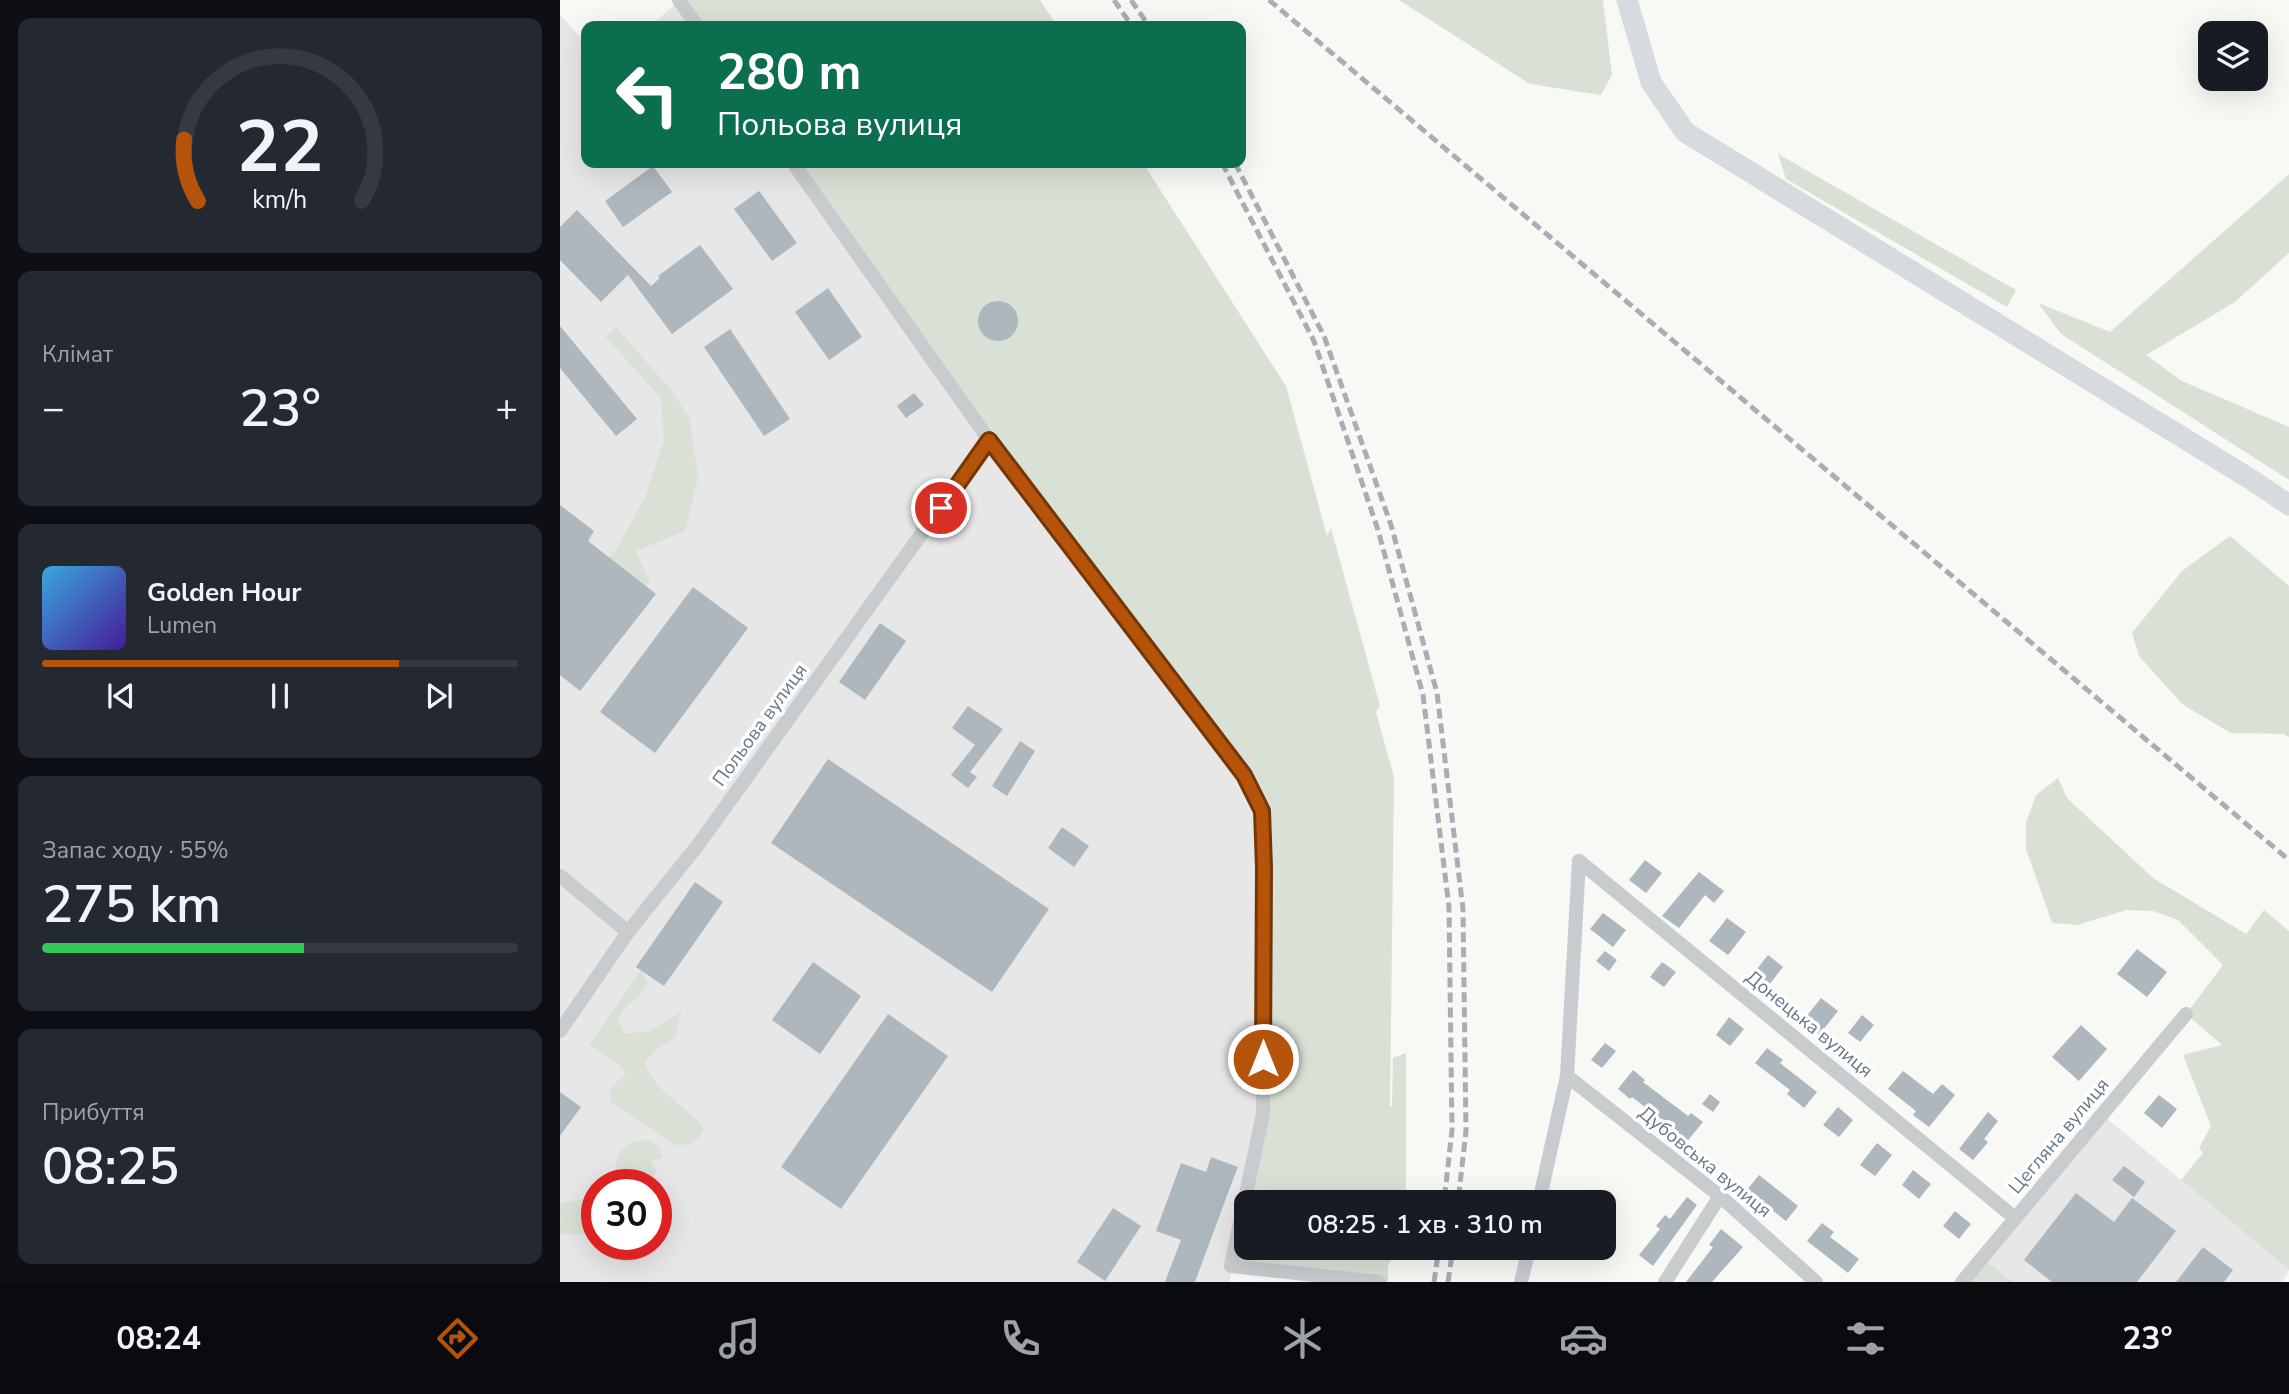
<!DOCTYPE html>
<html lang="uk">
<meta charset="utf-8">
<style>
:root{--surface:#171b24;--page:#242831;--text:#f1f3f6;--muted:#9ea1a6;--line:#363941;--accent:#b45309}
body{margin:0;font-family:"Nunito Sans",sans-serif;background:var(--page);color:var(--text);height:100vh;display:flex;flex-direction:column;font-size:26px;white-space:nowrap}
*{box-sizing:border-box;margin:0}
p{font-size:23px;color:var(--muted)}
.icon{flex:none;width:38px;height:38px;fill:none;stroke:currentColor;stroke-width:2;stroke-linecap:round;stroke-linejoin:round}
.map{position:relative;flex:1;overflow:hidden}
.drawer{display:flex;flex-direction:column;gap:18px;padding:18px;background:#0d0f14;width:560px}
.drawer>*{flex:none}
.hud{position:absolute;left:21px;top:21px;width:665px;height:147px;border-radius:14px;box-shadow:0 7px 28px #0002;background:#0b6e4f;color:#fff;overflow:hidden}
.controls{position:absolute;left:1638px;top:21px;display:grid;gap:14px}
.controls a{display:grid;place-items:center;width:70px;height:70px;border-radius:14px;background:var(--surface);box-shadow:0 7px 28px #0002;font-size:35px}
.speed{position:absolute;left:21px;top:1169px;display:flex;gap:14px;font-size:35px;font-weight:700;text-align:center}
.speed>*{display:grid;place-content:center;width:91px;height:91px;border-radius:50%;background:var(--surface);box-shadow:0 7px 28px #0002;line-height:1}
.speed .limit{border:10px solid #d22;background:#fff;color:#111}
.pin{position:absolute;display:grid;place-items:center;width:60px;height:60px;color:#fff;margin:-30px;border:4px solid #fff;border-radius:50%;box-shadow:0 2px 7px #0007}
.me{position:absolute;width:77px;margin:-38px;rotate:0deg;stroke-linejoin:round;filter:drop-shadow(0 0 5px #0008)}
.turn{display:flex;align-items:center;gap:24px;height:147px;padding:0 21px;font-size:32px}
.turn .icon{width:91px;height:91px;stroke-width:2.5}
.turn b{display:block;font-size:49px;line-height:60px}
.big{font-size:52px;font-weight:600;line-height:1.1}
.drawer .card{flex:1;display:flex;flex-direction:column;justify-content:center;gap:10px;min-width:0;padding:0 24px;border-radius:14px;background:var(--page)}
.drawer .dial{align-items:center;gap:0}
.dial svg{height:182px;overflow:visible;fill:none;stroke:var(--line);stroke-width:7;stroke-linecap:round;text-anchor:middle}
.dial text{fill:var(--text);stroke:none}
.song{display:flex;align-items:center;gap:21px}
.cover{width:84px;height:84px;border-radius:10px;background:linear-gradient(135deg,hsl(200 70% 55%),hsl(260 70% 35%))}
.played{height:7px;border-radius:4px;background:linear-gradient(90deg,var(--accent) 75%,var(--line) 75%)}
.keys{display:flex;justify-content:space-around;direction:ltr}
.heat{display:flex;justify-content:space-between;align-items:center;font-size:38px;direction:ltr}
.charge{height:10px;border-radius:5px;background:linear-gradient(90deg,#34c759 55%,var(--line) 0)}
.trip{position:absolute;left:674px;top:1190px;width:382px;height:70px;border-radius:14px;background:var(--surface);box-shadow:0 7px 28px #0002;font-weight:600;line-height:70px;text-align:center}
.dock{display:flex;height:112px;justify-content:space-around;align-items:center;background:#090b0e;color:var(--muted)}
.dock .icon{width:49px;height:49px}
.dock .current{color:var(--accent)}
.dock b{font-size:32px;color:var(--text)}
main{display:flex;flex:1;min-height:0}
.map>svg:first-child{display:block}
.built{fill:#e6e7e6;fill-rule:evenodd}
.green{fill:#d9e1d6}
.building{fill:#aeb7bd}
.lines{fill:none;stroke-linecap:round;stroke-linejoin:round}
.minor{stroke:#c8cccf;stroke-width:14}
.secondary{stroke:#d6dbdf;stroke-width:21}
.rail{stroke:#a8aeb4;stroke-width:5;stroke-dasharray:10 5;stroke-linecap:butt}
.route-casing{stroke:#753606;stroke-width:18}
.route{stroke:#b45309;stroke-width:12}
.labels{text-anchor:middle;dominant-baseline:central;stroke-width:7;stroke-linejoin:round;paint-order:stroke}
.street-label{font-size:19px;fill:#657888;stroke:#fff}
</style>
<main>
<section class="drawer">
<div class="card dial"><svg viewBox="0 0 100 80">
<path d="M14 69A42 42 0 1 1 86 69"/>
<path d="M14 69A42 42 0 0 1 8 42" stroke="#b45309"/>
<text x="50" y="56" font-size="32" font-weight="700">22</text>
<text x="50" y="72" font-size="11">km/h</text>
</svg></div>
<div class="card"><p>Клімат</p>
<div class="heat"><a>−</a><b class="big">23°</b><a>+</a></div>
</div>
<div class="card">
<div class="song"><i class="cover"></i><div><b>Golden Hour</b><p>Lumen</p></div></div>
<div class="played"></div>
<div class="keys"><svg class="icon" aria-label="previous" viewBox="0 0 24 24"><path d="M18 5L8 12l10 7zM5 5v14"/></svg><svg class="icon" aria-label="pause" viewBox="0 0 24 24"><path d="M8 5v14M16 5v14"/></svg><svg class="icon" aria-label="next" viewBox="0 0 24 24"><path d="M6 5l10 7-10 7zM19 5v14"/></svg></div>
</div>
<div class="card"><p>Запас ходу · 55%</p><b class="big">275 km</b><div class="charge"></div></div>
<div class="card"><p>Прибуття</p><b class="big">08:25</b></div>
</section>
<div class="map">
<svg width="1729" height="1282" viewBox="0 0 1729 1282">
<rect width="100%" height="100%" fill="#f8f8f5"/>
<!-- built -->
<g class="built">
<polygon points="119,1 137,26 90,26"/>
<path d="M0,14L26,44V163H233L702,811L703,1113L671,1266L670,1282H0ZM37,1185H96V1244H37Z"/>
<polygon points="1543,1115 1729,1270 1722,1282 1453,1282 1421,1257"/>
</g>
<!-- green -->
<g class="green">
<polygon points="119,0 480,0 497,26 137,26"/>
<polygon points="839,0 1043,0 1052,75 1041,95 970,84"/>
<polygon points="1218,154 1456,290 1447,307 1226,179"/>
<polygon points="233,163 583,163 726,386 767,536 771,528 820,706 816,712 834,777 830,1107 832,1106 833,1058 846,1053 846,1190 845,1202 686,1202 686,1248 839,1248 828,1265 828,1282 671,1266 703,1113 702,811"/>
<polygon points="1729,174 1729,253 1675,302 1586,355 1622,381 1729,427 1729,480 1501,334 1478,303 1550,332"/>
<polygon points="56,327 111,390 130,419 138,478 125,531 76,551 90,582 50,637 0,617 57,548 85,497 104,440 101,398 45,336"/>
<polygon points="1670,536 1729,586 1729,737 1724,734 1671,733 1622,704 1579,656 1572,633 1622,571"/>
<polygon points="1498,778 1507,798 1593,878 1686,934 1704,910 1729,931 1729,1270 1621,1180 1643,1153 1639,1148 1651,1126 1623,1055 1662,1045 1626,1014 1663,965 1618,920 1593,911 1567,910 1517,925 1492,923 1466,849 1466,823 1476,795"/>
<path d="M81,970L88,983C78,1003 65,1000 58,1021L64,1033L89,1032L121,1011L116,1037L94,1051L85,1062C93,1092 127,1105 144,1129C137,1142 130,1146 115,1145L51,1102L49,1090L66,1073L58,1064L29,1045Z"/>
<path d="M88,1140L99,1146L102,1158L90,1161L96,1171L89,1185H41L42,1181L54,1175C60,1149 59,1143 88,1140Z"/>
<polygon points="37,1195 37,1233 0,1234 0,1203 27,1199"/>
<path d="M47,1244H73L81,1252L74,1262C59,1262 54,1258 47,1244Z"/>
<polygon points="1421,1257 1453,1282 1402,1282"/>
</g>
<!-- building -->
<g class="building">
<polygon points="93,166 112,192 63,227 45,201"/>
<polygon points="199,191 237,243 212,261 174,209"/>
<polygon points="17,210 91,286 100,278 98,276 140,245 173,289 112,334 68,275 41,302 0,260 0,227"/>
<polygon points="268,288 302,337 269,360 235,312"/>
<circle cx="438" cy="321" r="20"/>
<polygon points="0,326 77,419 56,436 0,368"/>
<polygon points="170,329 230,419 204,436 144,347"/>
<polygon points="354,393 364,405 346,418 337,406"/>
<polygon points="0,505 34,531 28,541 96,594 20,691 0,675"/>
<polygon points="133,587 188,628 95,753 40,712"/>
<polygon points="320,623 346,641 305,700 279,682"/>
<polygon points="408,706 443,729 410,772 417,777 408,788 391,775 415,745 392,728"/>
<polygon points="460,741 475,751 447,796 432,786"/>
<polygon points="268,759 489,909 432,992 211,843"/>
<polygon points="502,827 529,846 514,867 488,848"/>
<polygon points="1085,860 1102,873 1086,893 1069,880"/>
<polygon points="1139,872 1164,891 1154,903 1145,895 1119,928 1102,916"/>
<polygon points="135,882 163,902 104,986 76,967"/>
<polygon points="1043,913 1066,930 1053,947 1030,929"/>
<polygon points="1167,918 1186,932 1168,955 1149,941"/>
<polygon points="1577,949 1607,972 1587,997 1557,974"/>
<polygon points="1045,951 1057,960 1049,971 1036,961"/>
<polygon points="1208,955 1223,967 1205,990 1190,978"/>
<polygon points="253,962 301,996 260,1054 212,1020"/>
<polygon points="1102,962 1116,972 1104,987 1090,977"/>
<polygon points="1261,998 1278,1011 1259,1035 1242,1022"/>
<polygon points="328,1014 388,1056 281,1209 221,1167"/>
<polygon points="1302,1015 1314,1025 1300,1042 1288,1033"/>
<polygon points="1169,1017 1184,1029 1170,1046 1156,1035"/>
<polygon points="1521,1025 1547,1049 1519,1081 1492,1057"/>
<polygon points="1045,1043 1056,1051 1042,1068 1031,1060"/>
<polygon points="1207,1048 1223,1060 1220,1063 1257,1092 1244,1108 1227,1094 1230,1090 1195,1063"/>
<polygon points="1073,1070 1085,1080 1083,1082 1128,1116 1131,1113 1143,1122 1125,1144 1114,1135 1116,1131 1072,1097 1070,1099 1058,1089"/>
<polygon points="1343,1071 1373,1094 1382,1084 1395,1095 1369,1127 1353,1115 1356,1111 1328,1089"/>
<polygon points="0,1092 21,1107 0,1136"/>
<polygon points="1150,1094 1160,1102 1153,1112 1142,1104"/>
<polygon points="1599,1095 1617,1109 1602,1128 1584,1113"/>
<polygon points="1278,1107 1293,1120 1279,1137 1263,1125"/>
<polygon points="1428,1112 1438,1121 1424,1139 1428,1142 1413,1160 1399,1149"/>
<polygon points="1317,1143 1332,1155 1315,1176 1300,1165"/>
<polygon points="651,1157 678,1167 672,1182 635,1282 605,1282 621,1240 596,1231 621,1163 646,1172"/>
<polygon points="1564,1166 1585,1182 1574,1197 1552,1180"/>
<polygon points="1353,1170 1371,1184 1359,1199 1342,1185"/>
<polygon points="1199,1175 1238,1206 1226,1221 1187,1190"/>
<polygon points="1516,1193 1554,1222 1572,1198 1616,1231 1577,1282 1492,1282 1464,1260"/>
<polygon points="1127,1197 1137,1205 1093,1266 1079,1255 1100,1229 1096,1226 1105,1215 1110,1219"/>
<polygon points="553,1208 581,1226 545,1281 517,1262"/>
<polygon points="1395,1211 1411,1224 1399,1239 1383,1226"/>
<polygon points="1262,1223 1274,1232 1270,1237 1299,1259 1288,1273 1247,1241"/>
<polygon points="1161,1229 1183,1247 1152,1282 1126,1282 1153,1247 1149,1245"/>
<polygon points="1643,1247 1673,1270 1664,1282 1616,1282"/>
</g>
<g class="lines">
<!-- minor -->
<g class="minor">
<polyline points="119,0 137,26"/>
<polyline points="233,163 429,440 684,775 702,811 704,868 703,1113 671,1266 819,1282"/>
<polyline points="1019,861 1455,1218"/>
<polyline points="0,876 68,932"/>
<polyline points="0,1031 68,932 138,845 429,440"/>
<polyline points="1007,1076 1160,1196 1256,1282"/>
<polyline points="979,1202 1007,1076 1019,861"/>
<polyline points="961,1282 969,1248"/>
<polyline points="1105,1282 1160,1196"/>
<polyline points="1402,1282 1626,1014"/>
</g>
<!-- secondary -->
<polyline class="secondary" points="1067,0 1091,82 1125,132 1692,480 1729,505"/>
<!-- rail -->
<g class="rail">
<polyline points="554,0 572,26"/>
<polyline points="571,0 589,26"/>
<polyline points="709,0 1729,860"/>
<polyline points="662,163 754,341 818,530 863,695 889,907 892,1130 884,1202"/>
<polyline points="675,163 764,336 831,525 877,693 903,909 906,1131 898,1202"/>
<polyline points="874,1282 879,1248"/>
<polyline points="888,1282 893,1248"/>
</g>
</g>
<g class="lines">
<!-- route casing -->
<g class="route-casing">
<polyline id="route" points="381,508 429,440 684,775 702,811 704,868 703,1059"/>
</g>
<!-- route -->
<use href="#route" class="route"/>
</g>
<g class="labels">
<!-- street labels -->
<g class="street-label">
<text transform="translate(200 725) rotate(-54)">Польова вулиця</text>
<text transform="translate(1249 1024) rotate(39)">Донецька вулиця</text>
<text transform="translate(1499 1136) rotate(-50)">Цегляна вулиця</text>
<text transform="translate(1145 1162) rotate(39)">Дубовська вулиця</text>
</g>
</g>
</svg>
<div class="controls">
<a><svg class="icon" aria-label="layers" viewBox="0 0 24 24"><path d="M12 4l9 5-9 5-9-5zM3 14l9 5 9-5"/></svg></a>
</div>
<div class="speed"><div class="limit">30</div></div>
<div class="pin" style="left:381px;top:508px;background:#d93025"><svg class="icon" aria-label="arrive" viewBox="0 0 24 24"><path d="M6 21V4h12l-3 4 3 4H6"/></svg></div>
<svg class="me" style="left:703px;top:1059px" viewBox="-20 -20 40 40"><circle r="17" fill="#b45309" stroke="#fff" stroke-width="3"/><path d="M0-11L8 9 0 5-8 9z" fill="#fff"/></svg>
<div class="trip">08:25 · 1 хв · 310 m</div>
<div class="hud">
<div class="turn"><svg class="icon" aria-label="left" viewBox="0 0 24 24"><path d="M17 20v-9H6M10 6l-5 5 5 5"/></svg><div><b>280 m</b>Польова вулиця</div></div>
</div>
</div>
</main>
<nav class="dock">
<b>08:24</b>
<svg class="icon current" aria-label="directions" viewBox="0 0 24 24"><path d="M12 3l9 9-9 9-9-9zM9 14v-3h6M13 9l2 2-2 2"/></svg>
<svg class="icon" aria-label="music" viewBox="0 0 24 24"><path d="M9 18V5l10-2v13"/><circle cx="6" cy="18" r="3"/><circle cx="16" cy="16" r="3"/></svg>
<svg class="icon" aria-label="phone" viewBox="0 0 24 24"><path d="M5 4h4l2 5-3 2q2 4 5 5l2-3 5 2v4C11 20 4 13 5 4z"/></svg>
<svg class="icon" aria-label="climate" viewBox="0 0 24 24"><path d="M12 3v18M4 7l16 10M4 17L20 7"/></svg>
<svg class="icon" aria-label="car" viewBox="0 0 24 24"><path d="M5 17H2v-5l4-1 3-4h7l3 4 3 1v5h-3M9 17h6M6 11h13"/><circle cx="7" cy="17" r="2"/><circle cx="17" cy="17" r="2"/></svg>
<svg class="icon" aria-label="filters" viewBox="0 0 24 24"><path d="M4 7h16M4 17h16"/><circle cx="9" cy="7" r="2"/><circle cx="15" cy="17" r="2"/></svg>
<b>23°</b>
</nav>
